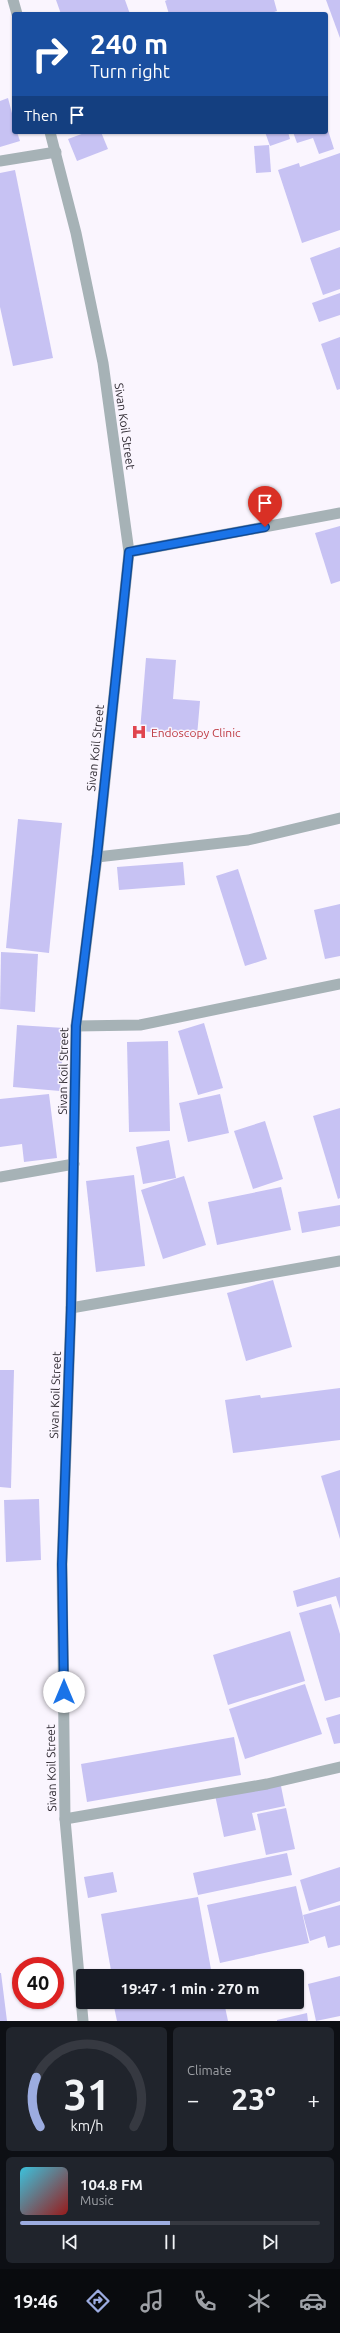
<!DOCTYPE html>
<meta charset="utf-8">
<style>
:root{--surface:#171b24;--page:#20242c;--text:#f1f3f6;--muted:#9ea1a6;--line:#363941;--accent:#9cace0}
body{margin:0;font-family:Ubuntu,sans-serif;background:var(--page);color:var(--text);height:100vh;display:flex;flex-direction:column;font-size:15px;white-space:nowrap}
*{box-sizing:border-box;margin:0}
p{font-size:13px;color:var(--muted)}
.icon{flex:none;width:22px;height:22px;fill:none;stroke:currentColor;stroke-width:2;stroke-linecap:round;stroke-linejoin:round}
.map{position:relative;height:2021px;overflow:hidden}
.sheet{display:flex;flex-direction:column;gap:6px;padding:6px;background:#0d0f14;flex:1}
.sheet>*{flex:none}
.banner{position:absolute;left:12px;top:12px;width:316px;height:122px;border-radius:4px;box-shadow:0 1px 3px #0004;background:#1a4fa0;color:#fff;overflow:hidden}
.speed{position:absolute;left:12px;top:1957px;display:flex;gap:8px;font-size:20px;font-weight:700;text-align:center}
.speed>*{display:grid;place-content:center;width:52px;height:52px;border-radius:50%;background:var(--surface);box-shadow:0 1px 3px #0004;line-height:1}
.speed .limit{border:6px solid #d22;background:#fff;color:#111}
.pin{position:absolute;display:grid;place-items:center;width:34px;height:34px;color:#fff;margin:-41px -17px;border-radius:50% 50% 50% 0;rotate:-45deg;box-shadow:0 0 4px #0007}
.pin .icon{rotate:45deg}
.me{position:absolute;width:44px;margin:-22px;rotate:0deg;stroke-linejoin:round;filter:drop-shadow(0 0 3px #0008)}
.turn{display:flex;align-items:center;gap:14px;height:84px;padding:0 12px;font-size:18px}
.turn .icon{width:52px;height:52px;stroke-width:2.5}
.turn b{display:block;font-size:28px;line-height:34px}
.then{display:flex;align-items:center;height:38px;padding:0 12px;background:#0003;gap:8px;font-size:15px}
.big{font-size:30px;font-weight:600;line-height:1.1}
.sheet .widget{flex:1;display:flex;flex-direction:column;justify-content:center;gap:6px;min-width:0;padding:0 14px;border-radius:6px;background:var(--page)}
.sheet .dial{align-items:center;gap:0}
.dial svg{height:104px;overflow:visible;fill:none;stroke:var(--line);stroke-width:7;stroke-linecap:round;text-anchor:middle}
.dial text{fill:var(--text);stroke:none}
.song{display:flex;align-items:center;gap:12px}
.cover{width:48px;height:48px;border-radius:6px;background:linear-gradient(135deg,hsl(190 70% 55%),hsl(0 70% 35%))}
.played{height:4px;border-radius:2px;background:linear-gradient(90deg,var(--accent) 50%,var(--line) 50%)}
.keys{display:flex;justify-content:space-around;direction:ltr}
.heat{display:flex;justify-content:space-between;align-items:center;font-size:22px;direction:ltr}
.sheet .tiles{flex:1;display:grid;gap:6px;grid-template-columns:1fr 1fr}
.widget:last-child{grid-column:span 2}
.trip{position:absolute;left:76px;top:1969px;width:228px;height:40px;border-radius:4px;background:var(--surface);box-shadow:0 1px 3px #0004;font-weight:600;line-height:40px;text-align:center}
.dock{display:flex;height:64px;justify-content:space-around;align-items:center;background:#090b0e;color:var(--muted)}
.dock .icon{width:28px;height:28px}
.dock .current{color:var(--accent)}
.dock b{font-size:18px;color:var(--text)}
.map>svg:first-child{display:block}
.building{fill:#c7c2f3}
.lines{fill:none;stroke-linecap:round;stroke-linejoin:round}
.minor{stroke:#a6b2b6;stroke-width:11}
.tertiary{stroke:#a6b2b6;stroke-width:11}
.route-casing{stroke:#114b97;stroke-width:10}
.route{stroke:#1a73e8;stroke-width:7}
.labels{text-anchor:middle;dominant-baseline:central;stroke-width:3;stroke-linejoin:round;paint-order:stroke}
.street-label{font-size:12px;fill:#312c34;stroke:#faf5fe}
.health-label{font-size:12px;fill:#be3a42;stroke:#faf5fe;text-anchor:start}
</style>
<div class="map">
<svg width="340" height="2021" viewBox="0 0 340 2021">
<rect width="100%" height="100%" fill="#faf5fe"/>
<!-- building -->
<g class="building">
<polygon points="56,0 125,0 130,14 61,14"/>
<polygon points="167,0 274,0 277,11 268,14 169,14 165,1"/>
<polygon points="326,0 340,0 340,38"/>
<polygon points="8,98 14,121 14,132 17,132 20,141 0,147 0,101"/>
<polygon points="326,124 334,149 319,154 313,138 297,143 293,132 326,132"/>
<polygon points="87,132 101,132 108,149 77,161 68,139"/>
<polygon points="265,132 288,132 290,139 270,146"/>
<polygon points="269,145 271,172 256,173 254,146"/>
<polygon points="340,153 340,230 302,243 278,170 299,163 300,167"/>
<polygon points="15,170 53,358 13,366 0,307 0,173"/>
<polygon points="340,247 340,289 323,295 310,258"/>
<polygon points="340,293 340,315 319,322 312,303"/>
<polygon points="340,337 340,389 337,390 321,344"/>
<polygon points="340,526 340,581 331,584 315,533"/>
<polygon points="146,658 176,660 173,699 200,701 197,736 140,731"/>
<polygon points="18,819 62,823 49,953 6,948"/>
<polygon points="183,862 185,885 119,890 117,867"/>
<polygon points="238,869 267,959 245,966 216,876"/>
<polygon points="340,904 340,956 325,959 314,910"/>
<polygon points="1,952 38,954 35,1012 0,1009"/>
<polygon points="204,1023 223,1088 198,1095 178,1031"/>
<polygon points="17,1025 64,1028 60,1091 13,1087"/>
<polygon points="168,1041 170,1131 129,1132 127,1042"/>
<polygon points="49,1094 57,1158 24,1162 22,1144 0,1147 0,1099"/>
<polygon points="220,1094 229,1133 188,1142 179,1103"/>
<polygon points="340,1108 340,1198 338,1199 313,1116"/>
<polygon points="265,1121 283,1179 253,1189 234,1131"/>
<polygon points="169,1140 176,1178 143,1184 136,1147"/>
<polygon points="134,1175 145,1266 96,1272 86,1181"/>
<polygon points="184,1176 206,1245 163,1259 141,1190"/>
<polygon points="281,1187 291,1230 217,1245 208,1202"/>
<polygon points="340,1205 340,1226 302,1233 298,1212"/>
<polygon points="273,1280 292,1347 246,1361 227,1293"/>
<polygon points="0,1370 14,1370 11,1488 0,1487"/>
<polygon points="340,1388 340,1440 233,1453 225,1400 260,1395 261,1398"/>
<polygon points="340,1470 340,1539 321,1476"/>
<polygon points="39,1499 41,1560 6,1562 4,1500"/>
<polygon points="340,1577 340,1609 336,1596 297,1607 293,1591"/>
<polygon points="331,1604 340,1634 340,1697 325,1701 299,1613"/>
<polygon points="290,1631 305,1681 228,1705 213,1655"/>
<polygon points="305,1684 322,1734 245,1759 229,1709"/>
<polygon points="340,1714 340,1743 334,1744 326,1718"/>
<polygon points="234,1737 241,1775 87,1802 81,1764"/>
<polygon points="280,1781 285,1806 252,1813 256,1830 224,1837 215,1795"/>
<polygon points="286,1808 295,1849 266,1855 257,1814"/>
<polygon points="287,1853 292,1875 198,1895 193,1873"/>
<polygon points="340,1867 340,1901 309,1911 300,1880"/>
<polygon points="113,1872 117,1892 88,1898 84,1877"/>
<polygon points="296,1886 309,1943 220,1963 207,1905"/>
<polygon points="198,1897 212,1975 112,1976 101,1914"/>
<polygon points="340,1905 340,1945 328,1948 325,1936 310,1941 303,1915"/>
<polygon points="0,1973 1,1973 7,2021 0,2021"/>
<polygon points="340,1976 340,2016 316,2021 308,1984"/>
<polygon points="113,2002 224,2002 228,2021 117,2021"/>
<polygon points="307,2013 308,2021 277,2021 277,2020"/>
</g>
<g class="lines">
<!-- minor -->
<g class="minor">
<polyline points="0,161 56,152"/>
<polyline points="129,552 340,513"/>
<polyline points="97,857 248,840 340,818"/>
<polyline points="76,1026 140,1025 340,984"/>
<polyline points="0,1177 74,1164"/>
<polyline points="71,1308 340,1261"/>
<polyline points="65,1819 267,1784 340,1767"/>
</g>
<!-- tertiary -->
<g class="tertiary">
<polyline points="13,0 17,14"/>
<polyline points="50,132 76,233 103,363 129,552 97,857 76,1026 71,1308 62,1565 65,1819 83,2021"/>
</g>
</g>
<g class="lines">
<!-- route casing -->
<g class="route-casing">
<polyline id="route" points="64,1692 62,1564 71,1308 76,1026 97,856 129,552 265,527"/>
</g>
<!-- route -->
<use href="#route" class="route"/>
</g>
<!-- icons -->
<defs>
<g id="hospital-bare" transform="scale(1.2)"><path d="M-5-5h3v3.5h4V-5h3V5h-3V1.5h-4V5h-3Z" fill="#e0444e" stroke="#faf5fe" stroke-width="2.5" paint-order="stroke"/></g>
</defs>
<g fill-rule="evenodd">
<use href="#hospital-bare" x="139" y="732"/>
</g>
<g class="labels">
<!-- street labels -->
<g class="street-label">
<text transform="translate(125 426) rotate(82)">Sivan Koil Street</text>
<text transform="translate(95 748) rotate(-84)">Sivan Koil Street</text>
<text transform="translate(63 1071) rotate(-89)">Sivan Koil Street</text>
<text transform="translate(55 1395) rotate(-88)">Sivan Koil Street</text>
<text transform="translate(51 1768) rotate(-91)">Sivan Koil Street</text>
</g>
<!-- health labels -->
<g class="health-label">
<text x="151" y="732">Endoscopy Clinic</text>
</g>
</g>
</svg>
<div class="speed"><div class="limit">40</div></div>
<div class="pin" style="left:265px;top:527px;background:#d93025"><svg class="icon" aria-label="arrive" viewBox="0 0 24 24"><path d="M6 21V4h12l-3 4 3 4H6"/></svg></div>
<svg class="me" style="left:64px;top:1692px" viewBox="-20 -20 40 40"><circle r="19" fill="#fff"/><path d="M0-13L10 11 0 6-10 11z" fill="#1a73e8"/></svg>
<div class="trip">19:47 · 1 min · 270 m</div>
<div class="banner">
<div class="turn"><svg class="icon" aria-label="right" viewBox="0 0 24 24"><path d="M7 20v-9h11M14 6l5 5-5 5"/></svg><div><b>240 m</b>Turn right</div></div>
<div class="then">Then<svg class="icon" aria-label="arrive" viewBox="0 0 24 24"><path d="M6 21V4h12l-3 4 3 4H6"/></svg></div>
</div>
</div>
<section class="sheet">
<div class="tiles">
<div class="widget dial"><svg viewBox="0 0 100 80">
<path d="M14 69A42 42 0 1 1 86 69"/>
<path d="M14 69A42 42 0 0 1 11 31" stroke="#9cace0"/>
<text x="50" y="56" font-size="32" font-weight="700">31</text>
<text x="50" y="72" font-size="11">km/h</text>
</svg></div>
<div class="widget"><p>Climate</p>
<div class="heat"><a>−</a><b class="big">23°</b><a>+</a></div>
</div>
<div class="widget">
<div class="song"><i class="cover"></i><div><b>104.8 FM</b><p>Music</p></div></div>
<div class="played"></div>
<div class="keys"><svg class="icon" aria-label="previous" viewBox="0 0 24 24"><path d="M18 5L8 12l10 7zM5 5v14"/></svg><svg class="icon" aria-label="pause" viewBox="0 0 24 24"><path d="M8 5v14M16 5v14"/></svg><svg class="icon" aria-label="next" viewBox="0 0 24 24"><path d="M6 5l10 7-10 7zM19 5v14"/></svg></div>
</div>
</div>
</section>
<nav class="dock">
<b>19:46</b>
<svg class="icon current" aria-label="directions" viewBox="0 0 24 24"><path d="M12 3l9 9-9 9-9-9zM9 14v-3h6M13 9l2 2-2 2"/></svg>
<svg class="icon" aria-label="music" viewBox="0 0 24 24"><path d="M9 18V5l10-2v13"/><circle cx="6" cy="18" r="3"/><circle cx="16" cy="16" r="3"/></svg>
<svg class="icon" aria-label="phone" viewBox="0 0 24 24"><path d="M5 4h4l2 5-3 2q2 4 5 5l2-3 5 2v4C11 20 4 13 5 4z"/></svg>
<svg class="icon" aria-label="climate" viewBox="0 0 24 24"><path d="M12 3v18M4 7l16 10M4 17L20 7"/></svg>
<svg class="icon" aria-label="car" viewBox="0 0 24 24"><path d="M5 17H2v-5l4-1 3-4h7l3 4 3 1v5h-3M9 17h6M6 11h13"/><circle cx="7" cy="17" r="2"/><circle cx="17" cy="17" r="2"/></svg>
</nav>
